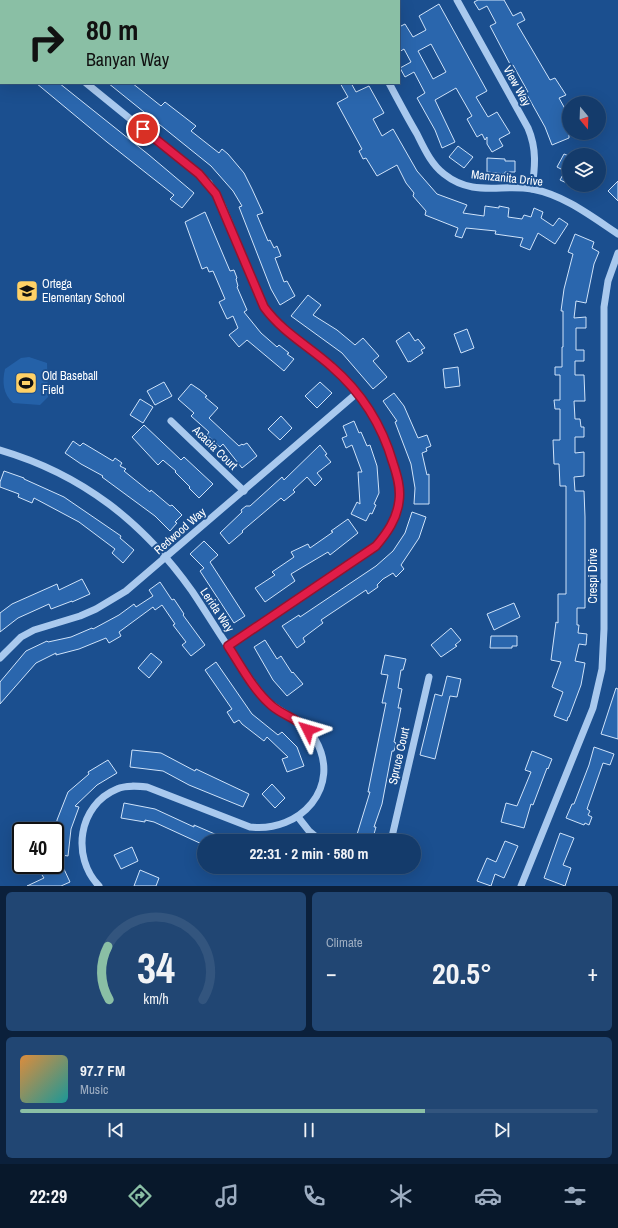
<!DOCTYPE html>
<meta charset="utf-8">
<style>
:root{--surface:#143b6b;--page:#214673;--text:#f1f3f6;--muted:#9dadc1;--line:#33557e;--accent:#8abfa5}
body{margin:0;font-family:"Archivo Narrow",sans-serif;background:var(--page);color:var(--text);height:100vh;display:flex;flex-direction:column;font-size:15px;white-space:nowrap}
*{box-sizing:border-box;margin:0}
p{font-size:13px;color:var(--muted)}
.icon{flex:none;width:22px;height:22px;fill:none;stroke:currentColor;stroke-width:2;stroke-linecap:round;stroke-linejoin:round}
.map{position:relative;height:886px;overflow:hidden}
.details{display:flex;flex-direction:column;gap:6px;padding:6px;background:#0b203b;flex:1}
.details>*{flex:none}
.top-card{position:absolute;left:0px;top:0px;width:400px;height:84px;box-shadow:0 4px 16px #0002,0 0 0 1px var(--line);background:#8abfa5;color:#111;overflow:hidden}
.needle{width:26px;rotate:161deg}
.controls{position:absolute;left:562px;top:96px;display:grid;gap:8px}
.controls a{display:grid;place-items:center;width:44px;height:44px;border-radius:50%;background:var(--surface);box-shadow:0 4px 16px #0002,0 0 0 1px var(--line);font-size:20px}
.speed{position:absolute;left:12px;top:822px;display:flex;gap:8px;font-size:20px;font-weight:700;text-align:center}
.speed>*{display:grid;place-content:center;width:52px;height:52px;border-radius:50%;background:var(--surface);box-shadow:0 4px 16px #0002,0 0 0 1px var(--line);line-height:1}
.speed .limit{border:2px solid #111;border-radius:6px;background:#fff;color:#111}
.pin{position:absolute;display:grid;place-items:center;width:34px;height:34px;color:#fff;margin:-17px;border:2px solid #fff;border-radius:50%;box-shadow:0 1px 4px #0007}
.me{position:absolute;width:44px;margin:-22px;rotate:310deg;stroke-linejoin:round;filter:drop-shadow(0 0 3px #0008)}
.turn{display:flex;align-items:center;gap:14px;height:84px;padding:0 20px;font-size:18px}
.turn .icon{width:52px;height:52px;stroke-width:2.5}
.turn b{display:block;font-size:28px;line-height:34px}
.big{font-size:30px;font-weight:700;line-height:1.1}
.details .widget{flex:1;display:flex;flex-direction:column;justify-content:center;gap:6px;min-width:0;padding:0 14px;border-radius:6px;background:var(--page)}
.details .dial{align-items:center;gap:0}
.dial svg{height:104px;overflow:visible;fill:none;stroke:var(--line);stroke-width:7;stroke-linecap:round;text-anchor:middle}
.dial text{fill:var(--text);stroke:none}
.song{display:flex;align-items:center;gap:12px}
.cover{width:48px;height:48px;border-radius:6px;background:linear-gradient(135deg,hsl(30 70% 55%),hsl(180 70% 35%))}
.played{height:4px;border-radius:2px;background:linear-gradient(90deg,var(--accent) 70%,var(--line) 70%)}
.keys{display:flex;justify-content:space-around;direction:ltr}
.heat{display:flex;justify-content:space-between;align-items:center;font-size:22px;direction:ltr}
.details .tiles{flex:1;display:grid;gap:6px;grid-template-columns:1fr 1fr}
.widget:last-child{grid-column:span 2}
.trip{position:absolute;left:197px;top:834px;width:224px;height:40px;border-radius:20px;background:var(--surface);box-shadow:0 4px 16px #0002,0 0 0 1px var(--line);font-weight:700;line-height:40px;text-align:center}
.tab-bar{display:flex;height:64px;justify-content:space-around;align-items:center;background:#08182b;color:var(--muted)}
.tab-bar .icon{width:28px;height:28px}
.tab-bar .current{color:var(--accent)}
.tab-bar b{font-size:18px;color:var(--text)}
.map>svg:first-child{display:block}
.green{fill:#2461a8}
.building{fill:#2a66ad;stroke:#cfe3fa;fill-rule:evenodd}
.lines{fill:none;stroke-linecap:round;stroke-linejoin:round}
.minor{stroke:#a9c9ee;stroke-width:7}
.route-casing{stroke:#92132f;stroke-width:10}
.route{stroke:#e11d48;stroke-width:7}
.labels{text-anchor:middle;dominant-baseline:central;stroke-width:4;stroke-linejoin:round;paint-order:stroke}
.street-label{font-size:12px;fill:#fff;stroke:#1b4f8f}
.poi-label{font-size:12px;fill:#fff;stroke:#1b4f8f;text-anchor:start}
</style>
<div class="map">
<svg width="618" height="886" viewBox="0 0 618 886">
<rect width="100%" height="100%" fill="#1b4f8f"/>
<!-- green -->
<path class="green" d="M29,357L47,363L48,397L40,405L13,403C3,394 2,382 5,369L21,358Z"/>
<!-- building -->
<g class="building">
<polygon points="478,0 504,0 513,16 521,12 525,20 517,24 550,80 555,78 566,95 559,98 569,116 569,138 552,145 545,127 526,93 528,92 513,65 511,66 490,26 496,23 487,6 479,10 474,2"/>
<path d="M439,4L487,91L476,97L488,117L497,112L510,133L499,139L503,146L492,152L487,144V137L485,140L482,134L477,137L467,119L472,116L456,88L435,100L455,142L442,148L435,130L417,98L425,93L414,72L405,77L400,68L411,62L404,49L399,52V27L405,24L413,37L426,30L419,16ZM431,44L446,72L433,79L418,51Z"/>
<polygon points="36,83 59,83 149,155 194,193 182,208 170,199 174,195 107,142"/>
<polygon points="108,83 132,83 161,106 165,102 196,126 191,131 219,153 222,149 228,154 244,173 252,189 263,213 257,215 268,241 270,240 274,248 277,246 281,256 275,258 284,282 287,281 295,296 280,305 271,289 239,207 242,206 233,191 211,166"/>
<polygon points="340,83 351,83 356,92 369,86 384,113 373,119 382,136 393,129 417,171 437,194 467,205 463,213 484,216 485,206 499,208 499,206 509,208 508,217 522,219 524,215 531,217 534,208 543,212 541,218 553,226 559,218 568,224 555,244 538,233 530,250 520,246 523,238 495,234 496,231 466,228 462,238 455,236 458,228 425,215 426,211 413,196 414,193 406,183 397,165 377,176 366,158 363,159 359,151 362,149 337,103 348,97"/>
<polygon points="458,146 473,157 464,168 449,157"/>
<polygon points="564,154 569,156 569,184 560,180 565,171 557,167"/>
<polygon points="487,158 505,159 505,161 515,161 515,172 505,172 505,174 487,172"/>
<polygon points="618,181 618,201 608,191"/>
<polygon points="205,212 230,271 234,270 237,278 236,279 238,286 237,287 247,310 244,312 261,333 277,347 279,345 289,353 287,354 294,359 284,371 247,340 239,347 229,335 238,328 233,316 227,319 219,302 225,299 213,271 209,272 207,267 202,269 185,222"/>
<polygon points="575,234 594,242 592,248 599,252 594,264 586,303 576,301 574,318 586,317 586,328 576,328 576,350 584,350 584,361 575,361 575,375 584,375 585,401 574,401 575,419 580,419 581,427 584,427 584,437 575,437 575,453 584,452 584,476 574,477 575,491 584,491 585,517 585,608 577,608 577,625 579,625 578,633 587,634 586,645 579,644 575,661 585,663 581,685 569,717 568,717 567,721 554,716 563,692 552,687 561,662 551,660 556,622 558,623 558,594 566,594 566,486 560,486 559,464 554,464 553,440 560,440 560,409 555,409 554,400 560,400 560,375 555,375 555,367 562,367 562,347 563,347 563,311 561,311 564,289 573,254 568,252"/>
<polygon points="308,295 321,305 313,315 337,330 355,345 363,338 379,356 373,361 387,377 373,389 342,353 291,316"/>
<polygon points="467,329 474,348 461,353 454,334"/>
<polygon points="409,332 415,341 418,339 425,348 421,350 423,353 410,362 410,361 408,362 396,341"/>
<polygon points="458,367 460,386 445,388 443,369"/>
<polygon points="164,382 172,396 155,405 147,391"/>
<polygon points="320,382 332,393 317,408 305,396"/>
<polygon points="191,384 200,390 207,396 205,397 218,408 209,418 239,446 242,444 243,445 247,443 257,456 242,468 223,444 220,447 207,435 209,432 191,416 194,413 178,399"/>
<polygon points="394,393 404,406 418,438 427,435 431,446 426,448 427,451 422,453 427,475 429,474 429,504 414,504 415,488 411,464 395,422 397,421 383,401"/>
<polygon points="140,399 153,407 143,423 130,415"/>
<polygon points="281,416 292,428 280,440 268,429"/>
<polygon points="354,421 359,433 361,432 367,446 370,445 377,466 379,493 374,504 376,505 372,514 370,513 366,521 351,514 357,502 360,504 358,472 362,472 352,445 346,448 342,438 347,436 343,426"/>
<polygon points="144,425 181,460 184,457 213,484 199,498 189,488 190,487 175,472 176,471 164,461 163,460 158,465 132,437"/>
<polygon points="73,441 80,446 83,443 113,461 115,458 122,463 120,466 126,469 124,471 150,492 151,490 170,506 172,505 182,515 175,522 177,523 170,531 155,516 102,477 103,476 81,464 65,453"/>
<polygon points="320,445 327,454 325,455 331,462 317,473 322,479 315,486 307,477 293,490 295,492 284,501 281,498 242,531 243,532 229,544 220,533 242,512 241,510 246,506 250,506 282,477 284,480"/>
<polygon points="4,471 24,478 24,479 64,497 121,536 120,538 134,550 123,563 112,553 115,549 79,522 34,498 32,503 18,497 19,494 0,487 0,482"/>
<polygon points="412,512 426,517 419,538 401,565 404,569 396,577 393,573 383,579 377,585 378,587 368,594 366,590 321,620 323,623 303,638 305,642 297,648 282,626 299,615 300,617 376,566 393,551 405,533"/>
<polygon points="348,519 358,533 330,555 328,552 291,574 295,581 265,602 255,588 275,575 272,572 294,557 291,552 308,544 310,548 333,532 331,531"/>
<polygon points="204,541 218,555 210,562 245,616 234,623 200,571 204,568 190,554"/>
<polygon points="82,579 90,594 72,602 72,601 51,609 49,604 18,618 0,632 0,613 12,604 57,584 59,590"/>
<polygon points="160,582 172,600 174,599 184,614 183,615 205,645 191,656 182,645 186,642 173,625 175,624 162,605 155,610 153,607 119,632 121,636 109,643 106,638 79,649 56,655 56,653 36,663 0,704 0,682 26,651 47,641 48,642 71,637 92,628 93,629 119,615 134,604 136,607 153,596 149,590"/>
<polygon points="514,603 520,617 494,630 487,614"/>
<polygon points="451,628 461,640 455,645 457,646 441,657 431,645"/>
<polygon points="491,636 517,636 517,646 512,646 512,648 490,648"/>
<polygon points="265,640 277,659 281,656 292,673 293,672 303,684 287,696 273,680 254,647"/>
<polygon points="151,653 162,662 149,678 138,668"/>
<polygon points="385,655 406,659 403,670 401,670 398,688 402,689 398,708 401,708 394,742 396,743 394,751 392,751 382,804 374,827 376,827 372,841 355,841 370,792 368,792 386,703 382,703 388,675 381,674"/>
<polygon points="216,662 252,714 278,735 282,732 297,747 304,766 287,772 282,759 288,757 267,737 264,741 242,724 239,720 234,723 227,712 232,709 205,670"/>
<polygon points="447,676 461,679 457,697 450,696 435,759 420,755 435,694 442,696"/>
<polygon points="616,688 618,689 618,739 601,734"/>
<polygon points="594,747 614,754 610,765 603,763 587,809 590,811 588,815 592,817 589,825 585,823 584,825 566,818 572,804 574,804 589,765"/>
<polygon points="132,750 161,753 195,771 196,769 249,794 243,807 189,785 163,771 130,767"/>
<polygon points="532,751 552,759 548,769 547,768 533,805 531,804 524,828 501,822 506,803 517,806 531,772 525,770"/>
<polygon points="108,760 117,773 97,785 75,806 79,807 71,829 68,856 55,854 57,820 68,792 89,774 88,772"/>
<polygon points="272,784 285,798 275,808 262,794"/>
<polygon points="124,803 155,809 194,827 194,825 231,841 204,841 204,845 154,822 145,820 145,822 121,818"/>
<polygon points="560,833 574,838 563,865 571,868 565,886 544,878"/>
<polygon points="505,841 518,846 504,878 495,874 491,886 477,881 487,858 496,862"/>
<polygon points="132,847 138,861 121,869 114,855"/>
<polygon points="63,867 70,882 61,886 27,886 44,878 42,875 53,869 54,871"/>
<polygon points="140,870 159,878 156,886 134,886"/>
</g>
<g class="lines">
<!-- minor -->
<g class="minor">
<polyline points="305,0 306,1"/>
<path d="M457,0L528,128C537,149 535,167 532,189"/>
<polyline points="0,4 1,6"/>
<path d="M86,83L209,183L222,205L264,307C284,336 310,345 335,369C363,397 382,424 393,463C397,475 401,488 399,501C397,519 387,533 376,546L228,646"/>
<path d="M389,83C398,100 407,117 417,134C424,148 431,164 444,174C473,197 500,184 532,189C564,195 591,216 618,234"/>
<polyline points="171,421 244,491"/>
<path d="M0,450C82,474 143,522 192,591C216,627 238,665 265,699C281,714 303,719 315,739C343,787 300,833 250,827L147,787C137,786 126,785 117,789C78,805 71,857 99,886"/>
<polyline points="0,658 21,637 34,630 80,616 96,609 126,591 357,393"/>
<polyline points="298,817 309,831 321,841"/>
<polyline points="391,841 429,677"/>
<polyline points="521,886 593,708 602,669 604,629 604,307 608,281 618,253"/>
</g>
</g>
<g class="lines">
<!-- route casing -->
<g class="route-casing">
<path id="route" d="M143,129L199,174L216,194L264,307C283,333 309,346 332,367C362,393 382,425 393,463C397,475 401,488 399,501C397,519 387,533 376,546L228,646C241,666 254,691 272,706C284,716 297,718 308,730"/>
</g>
<!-- route -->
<use href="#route" class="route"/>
</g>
<!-- icons -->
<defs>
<g id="school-square" transform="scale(1.15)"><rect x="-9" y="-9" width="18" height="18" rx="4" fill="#ffd166" stroke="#1b4f8f"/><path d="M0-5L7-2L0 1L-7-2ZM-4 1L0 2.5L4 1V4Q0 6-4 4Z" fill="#111"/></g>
<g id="stadium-square" transform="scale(1.15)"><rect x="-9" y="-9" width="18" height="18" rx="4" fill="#ffd166" stroke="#1b4f8f"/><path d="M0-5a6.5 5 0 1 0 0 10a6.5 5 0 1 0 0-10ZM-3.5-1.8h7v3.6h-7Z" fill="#111"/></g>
</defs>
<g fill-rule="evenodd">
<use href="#school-square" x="27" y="291"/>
<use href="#stadium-square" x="26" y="383"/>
</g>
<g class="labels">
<!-- street labels -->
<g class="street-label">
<text transform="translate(517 86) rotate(61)">View Way</text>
<text transform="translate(507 178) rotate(6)">Manzanita Drive</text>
<text transform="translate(215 448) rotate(44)">Acacia Court</text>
<text transform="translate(180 531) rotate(-41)">Redwood Way</text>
<text transform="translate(593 576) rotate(-90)">Crespi Drive</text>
<text transform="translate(217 610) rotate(56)">Lerida Way</text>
<text transform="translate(399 756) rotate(-77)">Spruce Court</text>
</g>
<!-- poi labels -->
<g class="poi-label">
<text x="42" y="284">Ortega<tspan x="42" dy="14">Elementary School</tspan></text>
<text x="42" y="376">Old Baseball<tspan x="42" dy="14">Field</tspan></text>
</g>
</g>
</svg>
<div class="controls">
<a><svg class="needle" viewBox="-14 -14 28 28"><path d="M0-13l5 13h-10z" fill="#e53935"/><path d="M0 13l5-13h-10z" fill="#9dadc1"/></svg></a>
<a><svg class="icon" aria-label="layers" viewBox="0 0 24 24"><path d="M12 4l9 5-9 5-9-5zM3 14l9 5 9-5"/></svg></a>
</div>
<div class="speed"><div class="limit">40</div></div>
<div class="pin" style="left:143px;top:129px;background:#d93025"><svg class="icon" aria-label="arrive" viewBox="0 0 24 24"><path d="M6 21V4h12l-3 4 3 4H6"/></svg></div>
<svg class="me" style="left:308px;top:730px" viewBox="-20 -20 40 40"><path d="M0-17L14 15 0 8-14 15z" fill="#e11d48" stroke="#fff" stroke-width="4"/></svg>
<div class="trip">22:31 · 2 min · 580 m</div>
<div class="top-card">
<div class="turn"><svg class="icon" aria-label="right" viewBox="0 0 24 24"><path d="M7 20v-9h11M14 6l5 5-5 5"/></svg><div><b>80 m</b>Banyan Way</div></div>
</div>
</div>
<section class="details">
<div class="tiles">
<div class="widget dial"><svg viewBox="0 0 100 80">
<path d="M14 69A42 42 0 1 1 86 69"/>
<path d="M14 69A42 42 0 0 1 13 28" stroke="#8abfa5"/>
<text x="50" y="56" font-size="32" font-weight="700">34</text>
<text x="50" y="72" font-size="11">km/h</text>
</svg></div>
<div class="widget"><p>Climate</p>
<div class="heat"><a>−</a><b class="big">20.5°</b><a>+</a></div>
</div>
<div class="widget">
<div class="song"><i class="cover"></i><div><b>97.7 FM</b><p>Music</p></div></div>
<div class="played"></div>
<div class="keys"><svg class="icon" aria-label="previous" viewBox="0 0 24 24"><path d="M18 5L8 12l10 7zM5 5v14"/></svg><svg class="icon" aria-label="pause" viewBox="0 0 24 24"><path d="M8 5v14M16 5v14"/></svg><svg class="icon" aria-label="next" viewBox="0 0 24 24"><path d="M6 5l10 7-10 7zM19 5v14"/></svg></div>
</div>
</div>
</section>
<nav class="tab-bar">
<b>22:29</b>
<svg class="icon current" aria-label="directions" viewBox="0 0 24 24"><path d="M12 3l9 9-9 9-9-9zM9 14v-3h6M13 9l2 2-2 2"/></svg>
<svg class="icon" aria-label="music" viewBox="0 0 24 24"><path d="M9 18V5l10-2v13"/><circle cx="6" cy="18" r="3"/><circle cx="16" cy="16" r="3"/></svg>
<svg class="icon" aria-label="phone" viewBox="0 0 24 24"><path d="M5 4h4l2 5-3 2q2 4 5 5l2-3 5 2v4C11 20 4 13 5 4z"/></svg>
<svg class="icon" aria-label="climate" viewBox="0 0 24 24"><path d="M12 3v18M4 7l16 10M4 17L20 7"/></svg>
<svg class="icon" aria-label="car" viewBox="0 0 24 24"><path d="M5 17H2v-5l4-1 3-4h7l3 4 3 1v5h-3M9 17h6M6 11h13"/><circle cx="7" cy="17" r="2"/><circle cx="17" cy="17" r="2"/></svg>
<svg class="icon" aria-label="filters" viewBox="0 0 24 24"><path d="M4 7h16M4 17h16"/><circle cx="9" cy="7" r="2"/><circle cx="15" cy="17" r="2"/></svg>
</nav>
